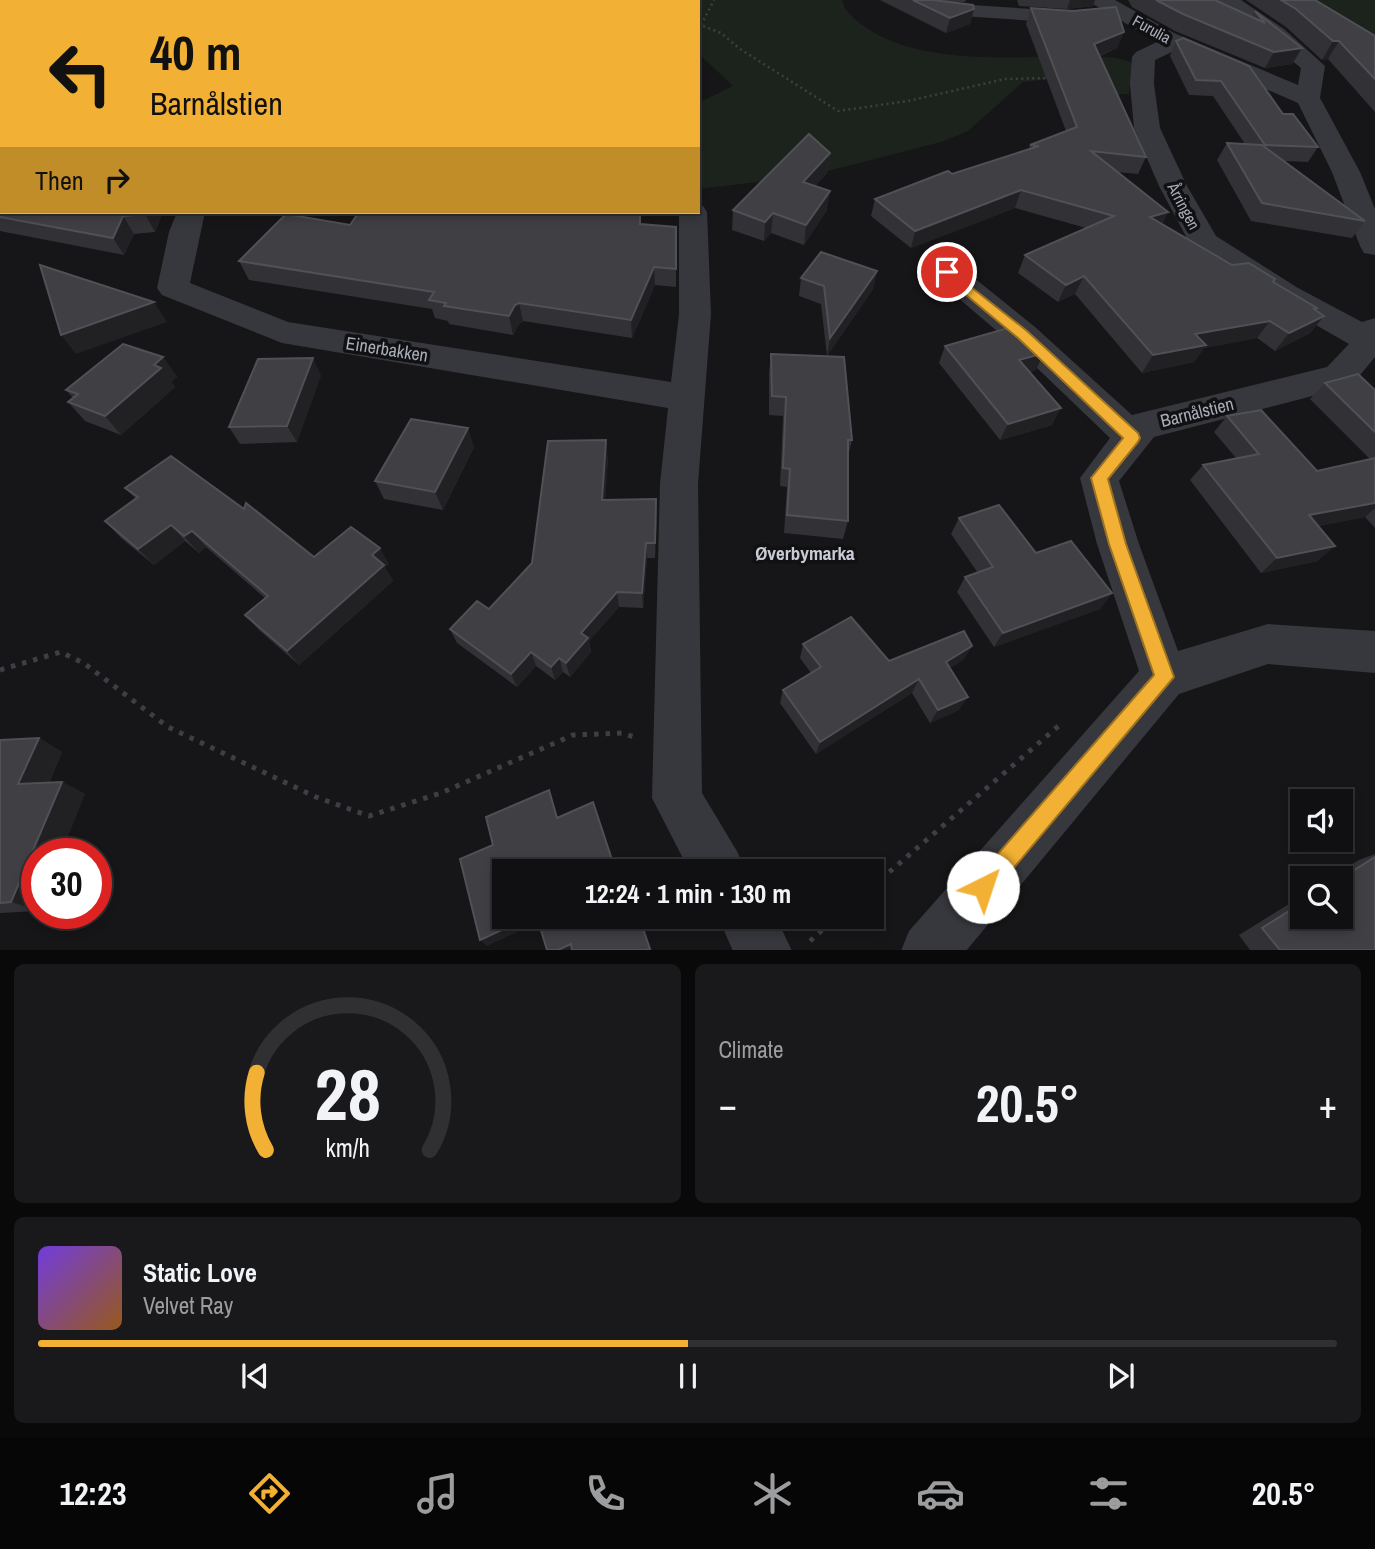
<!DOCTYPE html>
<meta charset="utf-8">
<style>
:root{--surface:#101012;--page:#19191b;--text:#f1f3f6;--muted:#9c9d9f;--line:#303032;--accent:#f2b134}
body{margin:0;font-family:"Archivo Narrow",sans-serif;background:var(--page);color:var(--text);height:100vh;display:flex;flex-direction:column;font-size:26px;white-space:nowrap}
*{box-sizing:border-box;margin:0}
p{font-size:23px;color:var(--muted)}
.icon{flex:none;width:38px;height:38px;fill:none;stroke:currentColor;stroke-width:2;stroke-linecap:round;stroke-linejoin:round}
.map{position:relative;height:950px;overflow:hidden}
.details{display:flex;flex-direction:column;gap:14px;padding:14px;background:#09090a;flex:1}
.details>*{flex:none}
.banner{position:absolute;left:0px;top:0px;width:700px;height:214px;box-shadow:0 4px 10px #0003,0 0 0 2px var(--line);background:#f2b134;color:#111;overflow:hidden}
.fabs{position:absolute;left:1290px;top:789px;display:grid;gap:14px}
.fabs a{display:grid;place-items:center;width:63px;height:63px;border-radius:0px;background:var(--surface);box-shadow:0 4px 10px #0003,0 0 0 2px var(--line);font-size:35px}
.speed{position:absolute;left:21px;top:838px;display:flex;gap:14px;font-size:35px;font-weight:700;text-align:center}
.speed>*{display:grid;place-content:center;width:91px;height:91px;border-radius:50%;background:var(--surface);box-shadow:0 4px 10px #0003,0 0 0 2px var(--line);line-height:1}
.speed .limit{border:10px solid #d22;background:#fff;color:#111}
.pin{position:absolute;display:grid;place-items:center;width:60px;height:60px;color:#fff;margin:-30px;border:4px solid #fff;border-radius:50%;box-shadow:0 2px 7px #0007}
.me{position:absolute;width:77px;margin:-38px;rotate:41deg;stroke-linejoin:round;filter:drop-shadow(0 0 5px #0008)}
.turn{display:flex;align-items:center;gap:24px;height:147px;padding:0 35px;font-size:32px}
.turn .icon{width:91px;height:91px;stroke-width:2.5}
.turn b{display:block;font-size:49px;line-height:60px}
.then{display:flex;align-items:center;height:66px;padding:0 35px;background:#0003;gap:14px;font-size:26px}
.big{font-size:52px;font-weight:800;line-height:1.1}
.details .card{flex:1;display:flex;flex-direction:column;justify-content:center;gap:10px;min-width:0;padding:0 24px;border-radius:10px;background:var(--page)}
.details .dial{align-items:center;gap:0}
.dial svg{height:182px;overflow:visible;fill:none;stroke:var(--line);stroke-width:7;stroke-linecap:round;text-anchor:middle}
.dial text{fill:var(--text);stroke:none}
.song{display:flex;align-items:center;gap:21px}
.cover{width:84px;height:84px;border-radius:10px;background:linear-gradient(135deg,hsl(260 70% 55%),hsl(30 70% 35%))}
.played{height:7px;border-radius:4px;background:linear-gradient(90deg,var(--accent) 50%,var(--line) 50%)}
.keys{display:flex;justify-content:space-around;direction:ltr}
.heat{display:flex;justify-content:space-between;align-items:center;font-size:38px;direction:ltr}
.details .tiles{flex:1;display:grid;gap:14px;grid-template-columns:1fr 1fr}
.card:last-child{grid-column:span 2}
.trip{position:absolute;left:492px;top:859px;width:392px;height:70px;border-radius:0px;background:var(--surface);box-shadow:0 4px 10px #0003,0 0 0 2px var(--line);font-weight:800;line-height:70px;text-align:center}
.tab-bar{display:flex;height:112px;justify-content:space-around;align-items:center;background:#060607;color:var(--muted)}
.tab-bar .icon{width:49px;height:49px}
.tab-bar .on{color:var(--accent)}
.tab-bar b{font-size:32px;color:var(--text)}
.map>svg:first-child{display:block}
.green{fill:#1c231d}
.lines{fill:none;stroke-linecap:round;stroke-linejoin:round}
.path-far1{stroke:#3d3f44;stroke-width:2.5;stroke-dasharray:2 3.5;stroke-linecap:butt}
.path{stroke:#3d3f44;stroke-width:5;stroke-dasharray:4.5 7;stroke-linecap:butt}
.minor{fill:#37383d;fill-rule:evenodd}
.wall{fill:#323236}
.shaded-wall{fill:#212124}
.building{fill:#3f3f44;stroke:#4f5156;stroke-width:2}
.route{fill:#f2b134;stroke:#9d7322;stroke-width:2}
.labels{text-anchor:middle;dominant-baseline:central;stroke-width:7;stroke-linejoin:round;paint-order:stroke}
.far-street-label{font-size:16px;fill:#a8adb8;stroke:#111113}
.street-label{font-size:18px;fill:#a8adb8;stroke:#111113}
.neighbourhood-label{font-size:19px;font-weight:bold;fill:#c9ccd4;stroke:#111113}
</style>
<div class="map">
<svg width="1375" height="951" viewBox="0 0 1375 951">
<rect width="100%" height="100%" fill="#161618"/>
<!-- green -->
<g class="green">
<path d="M0,0H842C845,12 851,16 861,24C913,64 1000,57 1063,57C1090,57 1111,54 1136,64L1139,70L1130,84L1129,94H1117L1051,79L1023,82L968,131L941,142L808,176L698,189V103L733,86L698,53V2H2L0,156Z"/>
<polygon points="1295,0 1375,0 1375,51"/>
</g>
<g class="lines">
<!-- path-far1 -->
<g class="path-far1">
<polyline points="643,0 645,2"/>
<polyline points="698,24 721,33 740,49 838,111 908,101 1005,79 1050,78"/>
<polyline points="701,25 714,0"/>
</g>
<!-- path -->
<g class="path">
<polyline points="0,670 61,652 85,664 168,727 316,797 369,816 441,793 573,735 622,733 634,737"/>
<polyline points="872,887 1062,723"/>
<polyline points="810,941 837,917"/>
</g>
<!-- minor -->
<g class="minor">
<polygon points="0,0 17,0 2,2 2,7"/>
<polygon points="1090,0 1115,0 1174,33 1298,85 1301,68 1217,0 1241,0 1284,29 1325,66 1320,98 1360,172 1375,209 1375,255 1364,253 1360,246 1332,172 1298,103 1176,50 1155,60 1154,84 1160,128 1187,186 1216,236 1298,288 1362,322 1375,318 1375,357 1351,386 1154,437 1119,481 1139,544 1178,651 1268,624 1375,631 1375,673 1268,664 1179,694 966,951 901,951 909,931 1139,671 1097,544 1080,478 1110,438 1011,343 936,279 932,272 936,265 947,262 958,265 1035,327 1132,415 1327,367 1349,344 1276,302 1193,248 1189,242 1159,186 1134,128 1130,84 1132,57 1136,52 1157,42 1093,4"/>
<polygon points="940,3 1080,12 1088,13 1091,18 1088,23 1080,24 932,14 929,9 932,4"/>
<rect x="0" y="101" width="2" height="14"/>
<polygon points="698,205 703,206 707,212 711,314 698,484 702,793 738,853 745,872 690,872 652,798 660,484 668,408 282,343 162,295 157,288 169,232 177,212 205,212 190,283 288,322 671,382 679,314 679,212 698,212"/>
<polygon points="718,917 776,917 792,951 733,951"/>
</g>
</g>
<!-- wall -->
<g class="wall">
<polygon points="880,0 966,0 965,2 944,2 974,9 970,24 946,33"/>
<polygon points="1017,0 1095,0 1093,6 1067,9 1019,6"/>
<polygon points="1128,0 1214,0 1252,17 1255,11 1302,48 1292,64 1265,68 1175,31 1132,7"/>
<polygon points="1246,0 1315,0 1375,36 1375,112 1328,59 1322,60 1286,27"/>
<polygon points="1031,8 1124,32 1117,48 1100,56 1146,157 1138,174 1117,172 1168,212 1162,224 1232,265 1273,282 1317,308 1315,310 1324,316 1310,333 1275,351 1257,338 1204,348 1194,362 1142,373 1075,294 1058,302 1018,273 1025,255 1086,228 1015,208 911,248 871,216 875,199 1029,149 1030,145 1066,131 1026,24"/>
<polygon points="1176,41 1283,114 1318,147 1308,162 1285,161 1365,221 1352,238 1251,221 1217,160 1227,143 1245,144 1213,96 1189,95 1170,56"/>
<polygon points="0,139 2,212 163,212 155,232 134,234 124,255 0,231"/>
<polygon points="830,153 827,173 815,186 827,210 804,245 771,233 764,241 732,230 733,210"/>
<polygon points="231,212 280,212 233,214"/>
<polygon points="640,224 676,227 676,287 655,285 632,338 523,321 519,324 513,335 449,324 448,321 435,318 432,309 249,280 239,261 350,225"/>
<polygon points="877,271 873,289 827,356 821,304 799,296 801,278"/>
<polygon points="945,346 1036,370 1030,372 1052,425 1000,440 939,363"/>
<polygon points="771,354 852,440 848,456 848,521 843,539 784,533 787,487 780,486 783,416 769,415 769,373"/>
<polygon points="163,357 177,377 171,382 175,387 121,435 85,421 68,402 73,398 66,390"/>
<polygon points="321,375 297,442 240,444 229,427"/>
<polygon points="1325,383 1375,390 1375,528 1365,517 1318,526 1318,561 1261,573 1190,480 1203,465 1236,458 1214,432 1227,416 1317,471 1370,459 1310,399"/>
<polygon points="474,447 443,510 384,499 375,481"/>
<polygon points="608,457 605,500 656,499 657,515 655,558 647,558 643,608 619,607 589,641 591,652 570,677 563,672 555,680 536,666 517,687 457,643 450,629 489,609 532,563"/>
<polygon points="125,488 244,509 314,557 389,564 385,567 393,581 299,665 259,630 245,615 265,598 206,547 199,553 185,541 154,565 121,538 105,521 136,499"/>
<polygon points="959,518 1036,553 1112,593 1100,609 994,647 957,592 965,577 978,573 951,534"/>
<polygon points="803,644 889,661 972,646 963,660 950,668 959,710 930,723 912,693 816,754 780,703 783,690 811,673 800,658"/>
<polygon points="39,738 62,752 49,783 62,782 85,794 37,854 37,911 0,913 0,740"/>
<polygon points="1375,854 1375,950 1250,950 1239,935 1302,896 1302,917 1340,878 1329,878 1359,860"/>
</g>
<!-- shaded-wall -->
<g class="shaded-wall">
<polygon points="1070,0 1095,0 1093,6 1067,9"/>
<polygon points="974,9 970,24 946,33 950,18"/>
<polygon points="1124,32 1117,48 1088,60 1094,44"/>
<polygon points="1333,41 1339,41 1328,59 1322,60"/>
<polygon points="1302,48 1292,64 1265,68 1274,52"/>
<polygon points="830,153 827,173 801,201 803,182"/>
<polygon points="1021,190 1015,208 911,248 915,231"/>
<polygon points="830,191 827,210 804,245 806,225"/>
<polygon points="146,212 163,212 155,232 145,214"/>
<polygon points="1168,212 1158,230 1150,217"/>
<polygon points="773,213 771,233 764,241 765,222"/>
<polygon points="123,216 134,234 124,255 113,238"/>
<polygon points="654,267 655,285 632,338 631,320"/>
<polygon points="877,271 873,289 827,356 830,338"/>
<polygon points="1084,276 1075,294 1058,302 1066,285"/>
<polygon points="154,302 167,322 76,354 61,335"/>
<polygon points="519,303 523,321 519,324 513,335 509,316 515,305"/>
<polygon points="1324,316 1310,333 1275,351 1289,333"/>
<polygon points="1270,321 1257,338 1204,348 1194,362 1142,373 1153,355 1195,334"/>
<polygon points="1044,353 1036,370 1012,377 1019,360"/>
<polygon points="163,357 177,377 171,382 175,387 121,435 105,416 154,365"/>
<polygon points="313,358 321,375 297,442 287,426"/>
<polygon points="1061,408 1052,425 1000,440 1008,424"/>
<polygon points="468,428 474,447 443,510 435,492"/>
<polygon points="606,440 608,457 604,516 602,500"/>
<polygon points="656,499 657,515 655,558 655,543"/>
<polygon points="1375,503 1375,508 1365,517 1293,531 1309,515"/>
<polygon points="171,525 185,541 154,565 138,549"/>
<polygon points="192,531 206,547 199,553 184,536"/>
<polygon points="646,543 647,558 643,608 642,593"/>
<polygon points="1335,546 1318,561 1261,573 1277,558"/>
<polygon points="380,548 389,564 385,567 393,581 299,665 287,651 372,555"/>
<polygon points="617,592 619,607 589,641 591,652 570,677 566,663 581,633"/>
<polygon points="1112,593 1100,609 994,647 1003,633"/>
<polygon points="972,646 963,660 938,676 946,662"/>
<polygon points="531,652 536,666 517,687 511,674"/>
<polygon points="559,658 563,672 555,680 551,667"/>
<polygon points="919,679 912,693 816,754 820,742"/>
<polygon points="968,697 959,710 930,723 938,710"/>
<polygon points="39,738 62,752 43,796 18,784"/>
<polygon points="62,782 85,794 61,854 37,854 37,910 11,902"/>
<polygon points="530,917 539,917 541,921 487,946 480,940"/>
<polygon points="571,944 573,950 558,950"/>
</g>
<!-- building -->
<g class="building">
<polygon points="913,0 933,0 973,5 974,9 950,18"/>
<polygon points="1156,0 1215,0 1265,23 1255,11 1302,48 1274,52 1183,14"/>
<polygon points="1281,0 1315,0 1375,36 1375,79 1339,41 1333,41 1296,9"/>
<polygon points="1116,7 1124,32 1094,44 1146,157 1091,151 1168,212 1150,217 1232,265 1249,263 1275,279 1273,282 1317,308 1314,309 1324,316 1289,333 1270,321 1195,334 1206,345 1153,355 1084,276 1066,285 1025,255 1114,216 1021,190 915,231 875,199 948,171 952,174 1039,146 1030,145 1077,127 1031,8 1073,11"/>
<polygon points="1183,38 1249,66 1283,114 1293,114 1318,147 1265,145 1221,81 1196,80 1176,41"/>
<polygon points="809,134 830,153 803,182 830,191 806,225 773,213 765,222 733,210"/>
<polygon points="0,139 2,140 2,212 146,212 145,214 123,216 113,238 0,217"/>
<polygon points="1227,143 1262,145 1365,221 1262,203"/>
<polygon points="359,212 640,212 640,224 676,227 676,269 654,267 631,320 519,303 515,305 509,316 444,306 446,303 429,300 434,292 239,261 286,214 350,225"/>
<polygon points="821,252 877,271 830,338 824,286 801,278"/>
<polygon points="40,265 154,302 61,335"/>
<polygon points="1015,326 1044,353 1019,360 1061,408 1008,424 945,346"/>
<polygon points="123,344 163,357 154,365 161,368 105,416 68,402 78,394 66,390"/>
<polygon points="771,354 844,357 852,440 848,440 848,521 787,515 790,469 783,468 786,397 772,396"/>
<polygon points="313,358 287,426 229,427 258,359"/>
<polygon points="1358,374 1375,390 1375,432 1325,383"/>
<polygon points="1261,410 1317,471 1375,458 1375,503 1309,515 1335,546 1277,558 1203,465 1259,454 1227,416"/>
<polygon points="411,419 468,428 435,492 375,481"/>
<polygon points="606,440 602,500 656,499 655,543 646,543 642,593 617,592 581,633 588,638 566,663 559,658 551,667 531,652 511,674 450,629 477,601 489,609 532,563 548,441"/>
<polygon points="171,456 244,509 246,503 314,557 351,527 380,548 372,555 384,565 287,651 245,615 268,596 192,531 184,536 171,525 138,549 105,521 138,497 125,488"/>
<polygon points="999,505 1036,553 1071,541 1112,593 1003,633 965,577 993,567 959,518"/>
<polygon points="851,617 889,661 964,631 972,646 946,662 968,697 938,710 919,679 820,742 783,690 821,667 803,644"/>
<polygon points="39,738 18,784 62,782 11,902 0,903 0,740"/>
<polygon points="549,790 557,818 593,802 616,872 504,872 504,917 530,917 480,940 460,859 493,845 486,817"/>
<polygon points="1375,857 1375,950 1280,950 1262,928 1302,903 1302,917 1340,917 1340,879"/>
<polygon points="537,917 639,917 650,949 646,950 572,950 571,944 558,950 547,950"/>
</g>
<!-- route -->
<polygon class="route" points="947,268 1027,331 1138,433 1140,438 1138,442 1108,479 1126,544 1174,677 991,895 983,899 975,895 972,887 975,880 1154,675 1109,544 1091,478 1123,438 1018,338 942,275 940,272"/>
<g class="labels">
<!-- far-street labels -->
<g class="far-street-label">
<text transform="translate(1152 29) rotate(29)">Furulia</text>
<text transform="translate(1184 206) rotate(62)">Årringen</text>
</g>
<!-- street labels -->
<g class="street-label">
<text transform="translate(387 349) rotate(9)">Einerbakken</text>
<text transform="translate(1197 412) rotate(-14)">Barnålstien</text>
</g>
<!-- neighbourhood labels -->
<g class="neighbourhood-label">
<text x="805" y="553">Øverbymarka</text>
</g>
</g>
</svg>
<div class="fabs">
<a><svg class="icon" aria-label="sound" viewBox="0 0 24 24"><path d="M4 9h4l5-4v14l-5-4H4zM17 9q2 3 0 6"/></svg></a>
<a><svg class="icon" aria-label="search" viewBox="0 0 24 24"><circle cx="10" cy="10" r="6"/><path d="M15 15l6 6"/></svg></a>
</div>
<div class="speed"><div class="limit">30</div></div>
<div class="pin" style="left:947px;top:272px;background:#d93025"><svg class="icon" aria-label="arrive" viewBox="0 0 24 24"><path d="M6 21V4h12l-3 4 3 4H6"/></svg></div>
<svg class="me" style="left:983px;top:887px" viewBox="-20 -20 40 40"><circle r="19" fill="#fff"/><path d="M0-13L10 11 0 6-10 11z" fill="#f2b134"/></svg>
<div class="trip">12:24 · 1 min · 130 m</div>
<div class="banner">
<div class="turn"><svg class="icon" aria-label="left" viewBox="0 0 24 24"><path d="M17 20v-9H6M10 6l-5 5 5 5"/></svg><div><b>40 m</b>Barnålstien</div></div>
<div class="then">Then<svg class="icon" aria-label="right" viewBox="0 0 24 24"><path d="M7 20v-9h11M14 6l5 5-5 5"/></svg></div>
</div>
</div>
<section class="details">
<div class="tiles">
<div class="card dial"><svg viewBox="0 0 100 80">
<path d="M14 69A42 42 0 1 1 86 69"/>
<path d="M14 69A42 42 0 0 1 10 35" stroke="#f2b134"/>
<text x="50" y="56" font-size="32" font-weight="700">28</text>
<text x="50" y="72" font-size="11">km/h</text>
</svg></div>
<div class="card"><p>Climate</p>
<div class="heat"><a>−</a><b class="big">20.5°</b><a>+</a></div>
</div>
<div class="card">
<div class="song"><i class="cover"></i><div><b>Static Love</b><p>Velvet Ray</p></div></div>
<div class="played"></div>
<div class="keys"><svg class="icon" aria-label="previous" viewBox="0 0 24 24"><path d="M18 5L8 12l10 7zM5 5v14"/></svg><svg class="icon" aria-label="pause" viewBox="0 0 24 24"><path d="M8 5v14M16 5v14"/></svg><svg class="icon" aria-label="next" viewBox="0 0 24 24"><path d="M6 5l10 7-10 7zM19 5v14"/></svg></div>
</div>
</div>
</section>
<nav class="tab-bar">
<b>12:23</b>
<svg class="icon on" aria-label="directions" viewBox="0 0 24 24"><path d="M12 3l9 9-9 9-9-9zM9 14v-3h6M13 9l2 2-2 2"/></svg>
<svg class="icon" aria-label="music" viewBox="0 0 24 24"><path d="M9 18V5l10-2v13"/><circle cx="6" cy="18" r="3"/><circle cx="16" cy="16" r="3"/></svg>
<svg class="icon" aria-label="phone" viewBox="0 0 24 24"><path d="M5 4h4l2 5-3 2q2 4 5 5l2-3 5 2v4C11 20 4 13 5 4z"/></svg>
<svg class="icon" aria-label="climate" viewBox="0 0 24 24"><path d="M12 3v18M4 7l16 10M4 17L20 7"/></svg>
<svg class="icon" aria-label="car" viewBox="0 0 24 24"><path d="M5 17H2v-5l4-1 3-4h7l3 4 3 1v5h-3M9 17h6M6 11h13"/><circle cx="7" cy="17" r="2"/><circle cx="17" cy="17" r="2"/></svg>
<svg class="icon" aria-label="filters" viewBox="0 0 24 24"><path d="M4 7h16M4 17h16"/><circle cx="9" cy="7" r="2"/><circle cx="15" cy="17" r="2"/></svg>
<b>20.5°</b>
</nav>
